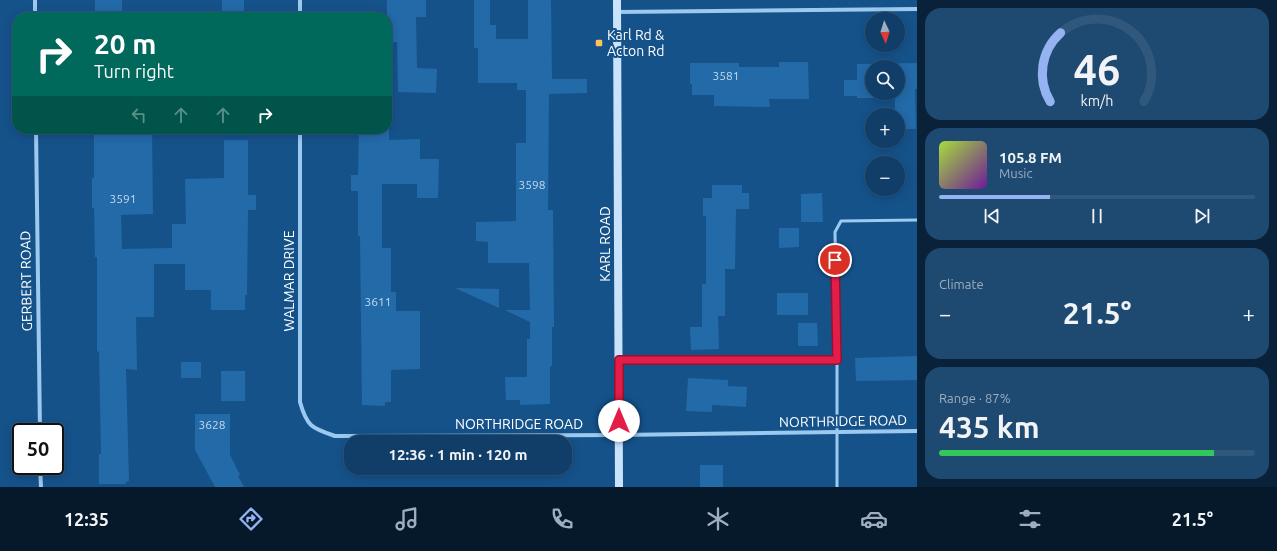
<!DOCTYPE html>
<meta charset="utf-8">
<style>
:root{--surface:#103e68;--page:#1e4971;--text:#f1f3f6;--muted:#9caec0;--line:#30577c;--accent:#95b2f1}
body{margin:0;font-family:Ubuntu,sans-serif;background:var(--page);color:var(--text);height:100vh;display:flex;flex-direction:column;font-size:15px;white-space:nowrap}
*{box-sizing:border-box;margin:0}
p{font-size:13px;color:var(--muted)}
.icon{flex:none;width:22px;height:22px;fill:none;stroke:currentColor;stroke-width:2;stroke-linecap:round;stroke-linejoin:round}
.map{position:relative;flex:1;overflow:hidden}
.sheet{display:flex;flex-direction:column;gap:8px;padding:8px;background:#092239;width:360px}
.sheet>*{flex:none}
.hud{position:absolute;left:12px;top:12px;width:380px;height:122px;border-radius:16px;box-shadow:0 2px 10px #0003,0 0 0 1px var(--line);background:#00695c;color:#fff;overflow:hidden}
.needle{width:26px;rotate:176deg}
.tools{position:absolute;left:865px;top:12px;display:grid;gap:8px}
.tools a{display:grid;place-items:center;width:40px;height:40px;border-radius:50%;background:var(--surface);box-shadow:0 2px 10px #0003,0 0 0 1px var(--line);font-size:20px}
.speed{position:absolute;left:12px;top:423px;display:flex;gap:8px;font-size:20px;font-weight:700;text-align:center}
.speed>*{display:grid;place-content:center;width:52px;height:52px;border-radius:50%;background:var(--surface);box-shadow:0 2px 10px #0003,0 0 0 1px var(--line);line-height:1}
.speed .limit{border:2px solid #111;border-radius:6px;background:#fff;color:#111}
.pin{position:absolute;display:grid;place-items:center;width:34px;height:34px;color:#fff;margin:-17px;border:2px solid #fff;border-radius:50%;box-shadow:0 1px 4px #0007}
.me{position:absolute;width:44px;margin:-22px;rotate:0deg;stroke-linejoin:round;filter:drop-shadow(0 0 3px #0008)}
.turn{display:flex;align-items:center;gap:14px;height:84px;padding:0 16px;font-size:18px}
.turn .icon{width:52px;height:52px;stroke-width:2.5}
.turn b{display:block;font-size:28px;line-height:34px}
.lanes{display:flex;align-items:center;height:38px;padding:0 16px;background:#0003;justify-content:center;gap:20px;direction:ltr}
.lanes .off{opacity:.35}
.big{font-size:30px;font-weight:600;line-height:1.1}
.sheet .widget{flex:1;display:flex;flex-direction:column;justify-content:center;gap:6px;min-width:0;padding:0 14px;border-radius:16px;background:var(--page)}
.sheet .dial{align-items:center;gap:0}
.dial svg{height:104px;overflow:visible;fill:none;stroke:var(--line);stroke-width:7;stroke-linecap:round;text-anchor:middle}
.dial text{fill:var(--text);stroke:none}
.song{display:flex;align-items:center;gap:12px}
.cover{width:48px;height:48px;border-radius:6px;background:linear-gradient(135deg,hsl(80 70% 55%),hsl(280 70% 35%))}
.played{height:4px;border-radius:2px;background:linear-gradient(90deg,var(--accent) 35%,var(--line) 35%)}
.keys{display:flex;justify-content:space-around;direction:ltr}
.heat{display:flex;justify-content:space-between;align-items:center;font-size:22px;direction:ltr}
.charge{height:6px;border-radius:3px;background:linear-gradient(90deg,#34c759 87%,var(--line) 0)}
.trip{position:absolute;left:344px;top:435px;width:228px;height:40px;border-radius:16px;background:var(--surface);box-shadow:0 2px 10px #0003,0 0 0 1px var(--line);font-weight:600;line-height:40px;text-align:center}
.dock{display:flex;height:64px;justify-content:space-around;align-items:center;background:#06192a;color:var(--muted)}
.dock .icon{width:28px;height:28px}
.dock .active{color:var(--accent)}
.dock b{font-size:18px;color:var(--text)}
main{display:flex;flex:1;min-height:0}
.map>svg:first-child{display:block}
.building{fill:#236aa9;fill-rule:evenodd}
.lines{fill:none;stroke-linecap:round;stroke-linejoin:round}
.lane{stroke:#9cc9ef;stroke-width:3}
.street{stroke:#9cc9ef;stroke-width:4}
.secondary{stroke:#cae3fb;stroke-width:8}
.route-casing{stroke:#92132f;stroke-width:10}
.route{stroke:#e11d48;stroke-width:7}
.poi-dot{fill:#ffc25b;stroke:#15528a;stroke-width:1.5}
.labels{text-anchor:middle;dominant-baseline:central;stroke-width:4;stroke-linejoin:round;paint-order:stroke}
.number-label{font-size:12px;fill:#c8daea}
.poi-label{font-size:14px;fill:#fff;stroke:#15528a;text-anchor:start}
.street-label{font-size:14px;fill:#fff;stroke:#15528a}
</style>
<main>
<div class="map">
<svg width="917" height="487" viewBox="0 0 917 487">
<rect width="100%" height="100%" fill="#15528a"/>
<!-- building -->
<g class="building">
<rect x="95" y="0" width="27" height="17"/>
<rect x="222" y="0" width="22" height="17"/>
<polygon points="387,0 426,0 426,17 416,17 417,68 437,69 436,93 398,92 397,42 387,43"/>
<polygon points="474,0 490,0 490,25 496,25 496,39 528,39 528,0 551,0 552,79 587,79 587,93 549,94 548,210 553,210 554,327 552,327 552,366 550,366 550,404 520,405 520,400 506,400 505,377 527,377 527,339 530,339 530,322 505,310 530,310 529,263 488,263 488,242 476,241 476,222 516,221 516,143 526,143 526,90 517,90 517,83 478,83 478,48 474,48"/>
<polygon points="779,62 808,62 809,99 769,99 770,107 714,106 714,95 692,95 692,84 690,84 690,63 739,63 739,67 779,67"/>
<path d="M917,63V89H915L916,129H898V115H895V98H857V96H844V80H857V64ZM872,67H898V93H872Z"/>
<polygon points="134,129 152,129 153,214 121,215 122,249 172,248 172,224 186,224 185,179 224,178 224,140 248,140 248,195 256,195 256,210 248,210 247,295 245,295 245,310 211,310 211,290 185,290 185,264 154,264 154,317 136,317 137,370 126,369 129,481 126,482 126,484 99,484 99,454 101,454 99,351 97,352 97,257 95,257 94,208 92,208 92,178 94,178 94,135 134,134"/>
<polygon points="359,129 389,129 389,140 420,139 420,159 439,159 438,198 417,198 417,184 382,184 382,248 391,248 391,292 396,292 396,311 420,311 420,369 391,370 391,402 385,402 385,406 362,405 360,236 358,236 358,191 351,191 351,175 358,175"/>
<polygon points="712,185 742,185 742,193 749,193 749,209 736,209 735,269 725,269 725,316 718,316 719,349 691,350 690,327 702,327 702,284 706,284 706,216 703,216 703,198 712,198"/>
<polygon points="822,193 823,222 801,222 801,194"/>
<polygon points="779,228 799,228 799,247 779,248"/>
<polygon points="455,288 499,289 499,308"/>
<rect x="777" y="293" width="31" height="22"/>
<polygon points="798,323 817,323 818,346 798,346"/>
<polygon points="917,356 917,380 856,381 855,358"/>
<rect x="181" y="362" width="20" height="16"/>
<rect x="221" y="371" width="24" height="30"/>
<polygon points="688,378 728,380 728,386 747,387 746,407 712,405 712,412 686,411"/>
<polygon points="195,414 230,414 230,455 240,475 238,476 244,487 215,487 195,450"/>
<rect x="700" y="465" width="23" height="22"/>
</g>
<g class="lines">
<!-- lane -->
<g class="lane">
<polyline points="619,360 837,361 837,487"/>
<polyline points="837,361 835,232 841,221 917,220"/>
</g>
<!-- street -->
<g class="street">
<polyline points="35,0 35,17"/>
<polyline points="300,0 300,17"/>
<polyline points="617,12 917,9"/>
<polyline points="36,129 40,432"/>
<path d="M300,129V402C307,427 312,428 335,436L619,435L917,431"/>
<polyline points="40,466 41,487"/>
</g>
<!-- secondary -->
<polyline class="secondary" points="617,0 619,487"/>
</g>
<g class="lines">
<!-- route casing -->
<g class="route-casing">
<polyline id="route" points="619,421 619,360 837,360 835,260"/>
</g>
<!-- route -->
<use href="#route" class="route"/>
</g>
<!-- markers -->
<rect class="poi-dot" x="595" y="39" width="8" height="8" rx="2"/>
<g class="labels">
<!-- number labels -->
<g class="number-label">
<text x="726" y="75">3581</text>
<text x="532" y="184">3598</text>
<text x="123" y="198">3591</text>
<text x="378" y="301">3611</text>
<text x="212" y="424">3628</text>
</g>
<!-- poi labels -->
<g class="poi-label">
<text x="607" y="35">Karl Rd &amp;<tspan x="607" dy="16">Acton Rd</tspan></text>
</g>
<!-- street labels -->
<g class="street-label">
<text transform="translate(605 244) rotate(-90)">KARL ROAD</text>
<text transform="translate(26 281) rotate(-91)">GERBERT ROAD</text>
<text transform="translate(289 281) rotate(-90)">WALMAR DRIVE</text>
<text transform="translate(843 421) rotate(-1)">NORTHRIDGE ROAD</text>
<text x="519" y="424">NORTHRIDGE ROAD</text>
</g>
</g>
</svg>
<div class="tools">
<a><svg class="needle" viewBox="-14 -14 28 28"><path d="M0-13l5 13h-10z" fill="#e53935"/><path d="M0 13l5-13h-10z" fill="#9caec0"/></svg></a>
<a><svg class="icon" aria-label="search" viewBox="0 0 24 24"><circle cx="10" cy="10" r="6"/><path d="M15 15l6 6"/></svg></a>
<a>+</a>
<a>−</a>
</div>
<div class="speed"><div class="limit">50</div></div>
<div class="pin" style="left:835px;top:260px;background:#d93025"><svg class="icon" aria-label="arrive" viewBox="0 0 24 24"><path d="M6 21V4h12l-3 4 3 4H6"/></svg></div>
<svg class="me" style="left:619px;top:421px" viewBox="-20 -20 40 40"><circle r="19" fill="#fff"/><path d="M0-13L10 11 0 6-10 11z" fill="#e11d48"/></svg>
<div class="trip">12:36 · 1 min · 120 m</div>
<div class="hud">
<div class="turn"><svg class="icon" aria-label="right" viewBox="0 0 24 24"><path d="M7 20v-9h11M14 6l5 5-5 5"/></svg><div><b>20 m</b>Turn right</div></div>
<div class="lanes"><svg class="icon off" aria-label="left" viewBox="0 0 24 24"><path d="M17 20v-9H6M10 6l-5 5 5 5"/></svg><svg class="icon off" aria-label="ahead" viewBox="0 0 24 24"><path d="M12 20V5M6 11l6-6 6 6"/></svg><svg class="icon off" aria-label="ahead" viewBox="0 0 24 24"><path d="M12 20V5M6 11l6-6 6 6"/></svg><svg class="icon" aria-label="right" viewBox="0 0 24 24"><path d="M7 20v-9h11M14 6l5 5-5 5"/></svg></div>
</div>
</div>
<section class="sheet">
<div class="widget dial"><svg viewBox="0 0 100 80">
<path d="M14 69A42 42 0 1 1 86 69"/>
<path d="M14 69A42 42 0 0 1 22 16" stroke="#95b2f1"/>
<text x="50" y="56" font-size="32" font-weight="700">46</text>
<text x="50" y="72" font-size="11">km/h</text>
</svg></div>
<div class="widget">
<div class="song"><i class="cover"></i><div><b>105.8 FM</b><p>Music</p></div></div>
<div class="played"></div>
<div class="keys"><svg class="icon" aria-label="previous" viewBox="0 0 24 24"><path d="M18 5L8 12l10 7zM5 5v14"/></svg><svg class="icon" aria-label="pause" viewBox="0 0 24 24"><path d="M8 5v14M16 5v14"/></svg><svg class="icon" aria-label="next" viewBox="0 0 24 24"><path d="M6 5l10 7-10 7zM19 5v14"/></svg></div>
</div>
<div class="widget"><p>Climate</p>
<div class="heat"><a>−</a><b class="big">21.5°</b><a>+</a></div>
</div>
<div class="widget"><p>Range · 87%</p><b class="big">435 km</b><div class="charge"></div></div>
</section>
</main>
<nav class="dock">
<b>12:35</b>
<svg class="icon active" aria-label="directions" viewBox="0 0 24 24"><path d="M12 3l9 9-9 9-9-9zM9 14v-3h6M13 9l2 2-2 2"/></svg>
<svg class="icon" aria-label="music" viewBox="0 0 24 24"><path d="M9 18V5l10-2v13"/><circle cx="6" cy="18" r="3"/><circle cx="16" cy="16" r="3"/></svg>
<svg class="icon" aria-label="phone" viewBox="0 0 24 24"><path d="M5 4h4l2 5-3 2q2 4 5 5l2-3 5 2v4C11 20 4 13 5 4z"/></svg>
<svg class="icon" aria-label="climate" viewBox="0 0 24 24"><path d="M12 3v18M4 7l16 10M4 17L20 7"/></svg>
<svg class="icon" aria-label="car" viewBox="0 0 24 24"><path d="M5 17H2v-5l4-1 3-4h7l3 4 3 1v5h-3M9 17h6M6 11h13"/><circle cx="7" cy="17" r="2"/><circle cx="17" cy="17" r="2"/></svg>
<svg class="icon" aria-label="filters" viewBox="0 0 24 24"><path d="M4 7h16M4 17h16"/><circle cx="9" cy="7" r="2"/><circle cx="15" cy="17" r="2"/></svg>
<b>21.5°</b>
</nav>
